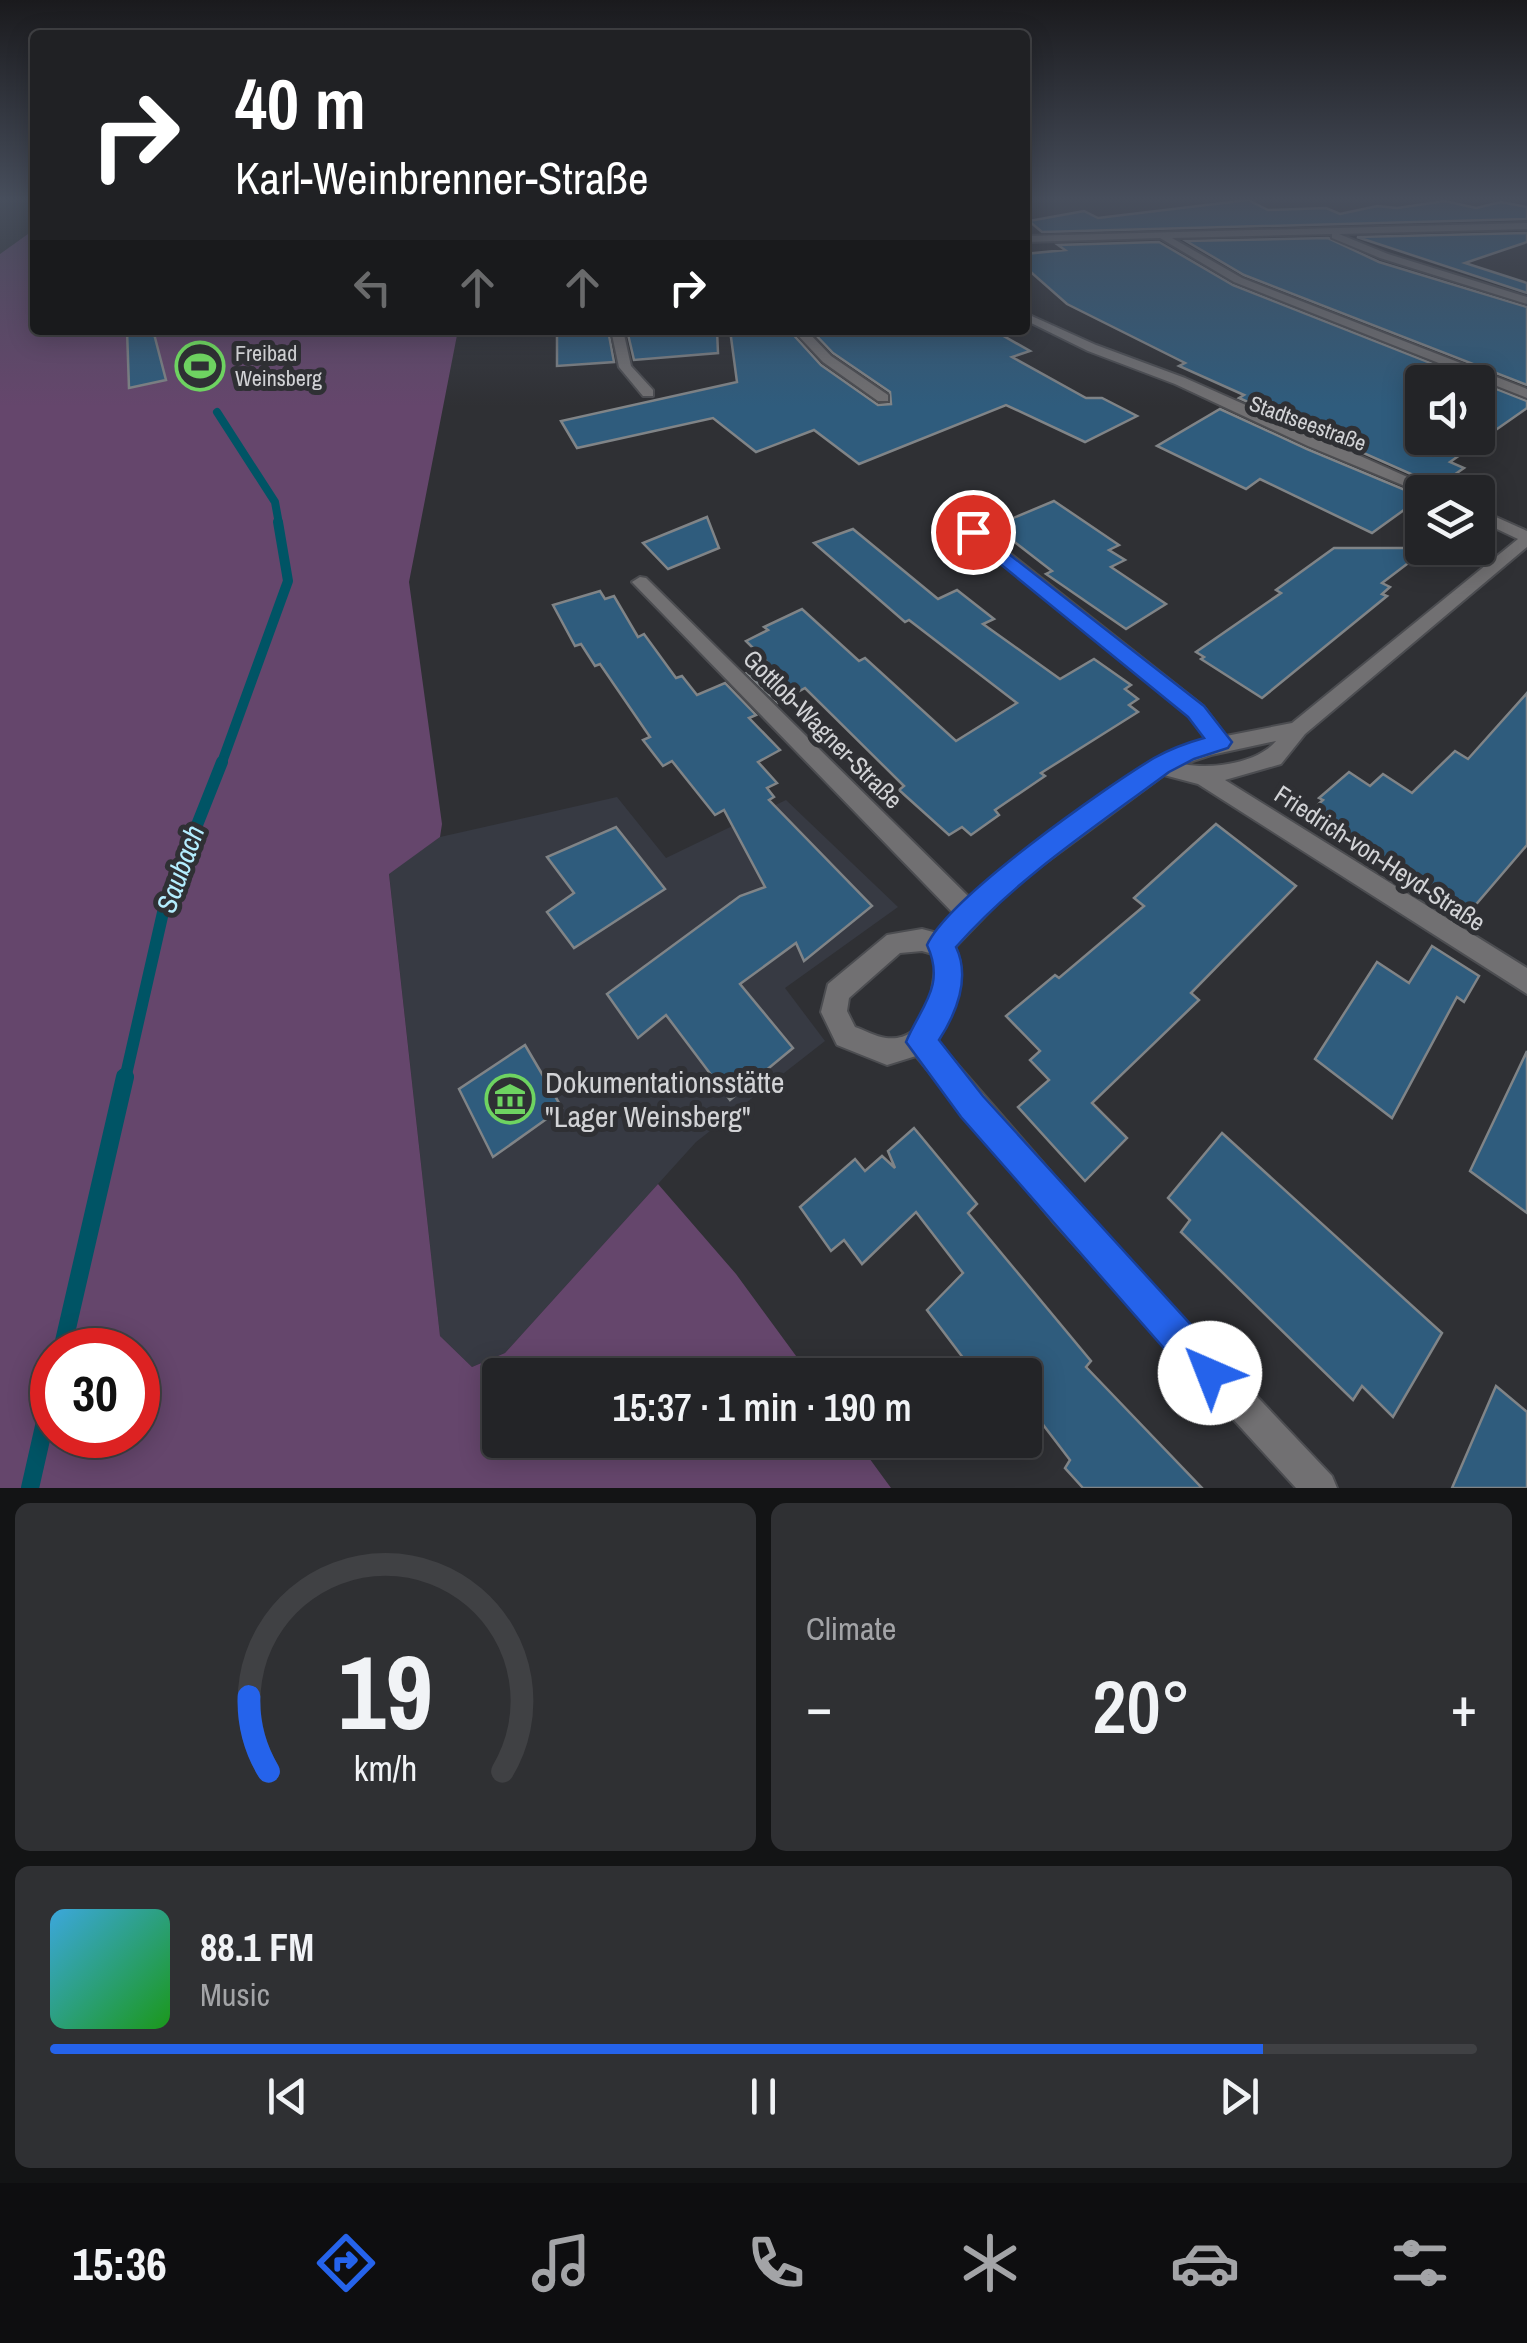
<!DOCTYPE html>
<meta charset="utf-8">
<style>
:root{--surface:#232427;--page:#2f3033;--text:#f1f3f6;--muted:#a3a4a7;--line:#404144;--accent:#2563eb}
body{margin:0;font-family:"Archivo Narrow",sans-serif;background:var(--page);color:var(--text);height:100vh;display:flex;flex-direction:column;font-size:38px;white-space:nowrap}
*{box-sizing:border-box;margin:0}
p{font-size:32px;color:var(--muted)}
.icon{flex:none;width:55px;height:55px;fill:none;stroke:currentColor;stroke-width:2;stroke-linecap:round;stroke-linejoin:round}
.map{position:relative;height:1488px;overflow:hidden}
.panel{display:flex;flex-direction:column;gap:15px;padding:15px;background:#131415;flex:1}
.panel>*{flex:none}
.hud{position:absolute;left:30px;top:30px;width:1000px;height:305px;border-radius:10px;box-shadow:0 5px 25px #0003,0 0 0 2px var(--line);background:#202124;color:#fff;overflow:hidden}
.tools{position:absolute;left:1405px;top:365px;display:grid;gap:20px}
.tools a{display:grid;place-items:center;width:90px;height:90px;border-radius:10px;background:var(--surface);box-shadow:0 5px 25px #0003,0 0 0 2px var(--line);font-size:50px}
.speed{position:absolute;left:30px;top:1328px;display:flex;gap:20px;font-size:50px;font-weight:700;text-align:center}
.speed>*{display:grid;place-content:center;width:130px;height:130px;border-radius:50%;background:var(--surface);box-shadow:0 5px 25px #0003,0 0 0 2px var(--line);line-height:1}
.speed .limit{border:15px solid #d22;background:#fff;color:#111}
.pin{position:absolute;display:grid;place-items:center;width:85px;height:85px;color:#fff;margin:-42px;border:5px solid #fff;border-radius:50%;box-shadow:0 2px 10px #0007}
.me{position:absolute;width:110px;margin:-55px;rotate:316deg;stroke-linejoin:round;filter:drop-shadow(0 0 8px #0008)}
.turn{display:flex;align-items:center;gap:35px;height:210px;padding:0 40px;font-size:45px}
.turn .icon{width:130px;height:130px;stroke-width:2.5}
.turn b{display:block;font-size:70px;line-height:85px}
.lanes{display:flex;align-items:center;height:95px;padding:0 40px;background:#0003;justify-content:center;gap:50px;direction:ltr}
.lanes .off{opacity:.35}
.big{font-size:75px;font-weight:600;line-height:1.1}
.panel .widget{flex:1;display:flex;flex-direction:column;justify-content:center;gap:15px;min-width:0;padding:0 35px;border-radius:15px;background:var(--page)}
.panel .dial{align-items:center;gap:0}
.dial svg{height:260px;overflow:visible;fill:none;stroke:var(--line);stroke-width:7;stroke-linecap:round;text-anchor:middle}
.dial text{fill:var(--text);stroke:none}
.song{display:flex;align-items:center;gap:30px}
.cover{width:120px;height:120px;border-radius:15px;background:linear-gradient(135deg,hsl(200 70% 55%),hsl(120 70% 35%))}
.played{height:10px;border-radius:5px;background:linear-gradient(90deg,var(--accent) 85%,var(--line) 85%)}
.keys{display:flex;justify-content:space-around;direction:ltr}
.heat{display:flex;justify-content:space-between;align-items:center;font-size:55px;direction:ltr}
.panel .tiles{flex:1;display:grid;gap:15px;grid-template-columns:1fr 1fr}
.widget:last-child{grid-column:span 2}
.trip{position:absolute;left:482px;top:1358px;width:560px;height:100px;border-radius:10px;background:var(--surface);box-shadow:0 5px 25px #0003,0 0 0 2px var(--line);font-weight:600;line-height:100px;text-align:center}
.tabs{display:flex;height:160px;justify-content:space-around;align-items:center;background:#0e0e10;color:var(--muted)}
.tabs .icon{width:70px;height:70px}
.tabs .on{color:var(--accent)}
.tabs b{font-size:45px;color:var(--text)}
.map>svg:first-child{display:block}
.built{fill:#373a43}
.green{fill:#65466c;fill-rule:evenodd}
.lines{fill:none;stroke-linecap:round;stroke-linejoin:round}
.stream-far3{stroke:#005465;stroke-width:8}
.stream-far2{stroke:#005465;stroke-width:10}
.stream-far1{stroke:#005465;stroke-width:12}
.stream{stroke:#005465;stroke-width:18}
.building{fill:#2f5c7d;stroke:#808487;stroke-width:2.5;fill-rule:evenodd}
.street-casing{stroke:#4c4d51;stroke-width:4}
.street{fill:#717072;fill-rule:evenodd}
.route{fill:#2563eb;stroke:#184099;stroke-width:2.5}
.labels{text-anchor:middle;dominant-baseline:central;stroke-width:10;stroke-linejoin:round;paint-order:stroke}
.far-poi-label{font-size:22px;fill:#d2d3d6;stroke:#2f3034;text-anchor:start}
.far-street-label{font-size:22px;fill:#d2d3d6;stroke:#2f3034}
.street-label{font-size:25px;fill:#d2d3d6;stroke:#2f3034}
.water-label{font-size:28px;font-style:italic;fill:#b4eeff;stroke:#2f3034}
.near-poi-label{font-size:30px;fill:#d2d3d6;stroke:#2f3034;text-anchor:start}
</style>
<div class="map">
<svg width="1527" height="1488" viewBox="0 0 1527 1488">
<rect width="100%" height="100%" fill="#2f3034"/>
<!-- built -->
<polygon class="built" points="617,797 666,858 786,800 898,907 785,988 825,1041 696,1142 505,1353 472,1367 440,1336 389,873 440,837"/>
<!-- green -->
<path class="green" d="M35,229V330H458L409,582L442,824L440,837L389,874L440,1336L472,1367L505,1353L658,1184L736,1274L810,1375H500V1440H856L891,1488H0V254ZM52,1350H138V1435H52Z"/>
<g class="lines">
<!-- stream-far3 -->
<polyline class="stream-far3" points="217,412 275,502 279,524"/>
<!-- stream-far2 -->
<polyline class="stream-far2" points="221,765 288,581 278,522"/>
<!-- stream-far1 -->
<polyline class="stream-far1" points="125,1079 164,908 222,762"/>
<!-- stream -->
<g class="stream">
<polyline points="62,1350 125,1077"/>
<polyline points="30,1488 52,1391"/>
</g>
</g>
<!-- building -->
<g class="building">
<polygon points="1248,200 1268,210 1326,208 1340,214 1377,206 1397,208 1445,201 1476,208 1501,202 1527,207 1527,219 1042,232 1029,221 1084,211 1098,218"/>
<polygon points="1527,233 1527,242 1465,263 1527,283 1527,293 1357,237"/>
<polygon points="1328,238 1379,262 1527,307 1527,385 1244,275 1186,241"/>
<path d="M1159,242L1233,285L1527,401V408L1450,462L1464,468L1438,486L1239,398L1244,395L1179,366L1185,363L1067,304L1025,267V254L1065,250L1058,245ZM1422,382H1478V438H1422Z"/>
<polygon points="127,330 153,330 166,380 129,388"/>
<polygon points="557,330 608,330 614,362 557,366"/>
<polygon points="627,330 717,330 718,353 634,360"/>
<polygon points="730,330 789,330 821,365 878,405 891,404 890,392 833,353 811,330 993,330 1030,351 1012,357 1086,398 1102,398 1137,416 1085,442 1006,405 859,464 814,430 756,452 713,418 577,448 561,421 737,382"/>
<polygon points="1220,409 1307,449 1422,497 1372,533 1260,479 1246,489 1157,446"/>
<polygon points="1054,501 1119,545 1109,550 1125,560 1111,567 1166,604 1126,629 1046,574 1052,571 994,526"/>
<polygon points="707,517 719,548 668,569 643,543"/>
<polygon points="853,529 938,599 957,590 994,619 983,624 1060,679 1094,659 1131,685 1125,689 1138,699 1129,705 1138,712 1041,773 1045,776 995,810 999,815 971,835 962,827 949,835 899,790 904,786 805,688 778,703 747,673 769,664 746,641 768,630 764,627 802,609 859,661 865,658 956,741 1017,703 909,620 905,622 814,543"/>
<polygon points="1334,548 1428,548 1382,583 1390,587 1382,594 1387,596 1262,698 1201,659 1204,657 1196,652 1281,593 1276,590"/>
<polygon points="600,591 605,599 614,596 638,637 644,634 676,678 682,676 697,695 725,683 756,715 749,718 780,750 758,762 777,783 767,788 774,797 769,800 872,906 804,961 796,943 740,984 793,1048 730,1100 666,1015 638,1038 607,994 740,896 765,887 724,810 715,815 672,761 663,766 643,740 650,737 600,664 595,666 581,644 575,646 553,605"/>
<polygon points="1527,693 1527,845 1466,916 1312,810 1323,800 1319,798 1349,772 1370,786 1383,774 1412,793 1455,751 1468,759"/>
<polygon points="1216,824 1296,886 1191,993 1199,1000 1092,1103 1127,1138 1085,1181 1018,1107 1049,1080 1030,1060 1040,1051 1006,1016 1055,975 1059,978 1144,906 1134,898"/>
<polygon points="616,827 665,889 574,948 547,912 574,893 547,857"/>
<polygon points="1432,946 1479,976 1464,1002 1457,997 1392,1118 1315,1059 1377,962 1409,983"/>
<polygon points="525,1045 562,1108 493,1157 459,1089"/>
<polygon points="1527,1051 1527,1213 1470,1171"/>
<polygon points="914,1128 977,1204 968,1213 1091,1361 1086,1367 1202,1488 1083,1488 1065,1468 1070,1460 1025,1401 1025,1375 976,1375 927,1310 963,1273 916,1212 862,1264 844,1240 831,1251 800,1207 855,1159 865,1171 882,1156 895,1168 888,1151"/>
<polygon points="1222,1133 1442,1333 1393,1417 1362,1386 1353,1400 1181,1232 1190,1220 1168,1198"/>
<polygon points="1496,1386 1527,1412 1527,1488 1452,1488"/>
</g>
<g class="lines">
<!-- street casing -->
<g class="street-casing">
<g id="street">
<polygon points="1527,223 1527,229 1339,234 1388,254 1527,297 1527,304 1380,258 1332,238 1332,234 1172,238 1242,278 1527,389 1527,398 1234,282 1160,238 1025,242 1025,236"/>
<polygon points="1025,313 1096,345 1185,378 1441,492 1422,493 1308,446 1175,384 1088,351 1025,320"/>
<polygon points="611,330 623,330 631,366 653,390 653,396 643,396 619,367"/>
<polygon points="793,330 806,330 831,356 888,395 888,401 878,401 823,362"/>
<path d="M1478,509L1527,531V547L1305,734L1281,764L1225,780L1527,968V994L1198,784L1164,775L1014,886L955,947C970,979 954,1014 937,1041L1126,1258L1332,1476L1337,1488H1296L1055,1224L916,1056L887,1065L837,1045L821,1012L828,984L887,935L922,929L937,933L955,915L632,582L640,577L646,578L971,899L998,872L1154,760L1207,740L1189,716L967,535V529H979L1203,706L1226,736L1292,723L1518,539L1478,520ZM1276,741C1258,763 1211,770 1184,764L1211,755ZM922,951L933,954L936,960C933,989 929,1043 886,1038C876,1037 864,1030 855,1027L847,1011L849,998L900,953Z"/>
</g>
</g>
<!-- street -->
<use href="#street" class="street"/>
</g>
<!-- sky -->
<linearGradient id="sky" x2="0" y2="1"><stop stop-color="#1a1a1d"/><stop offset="0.49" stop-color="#474e5c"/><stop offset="1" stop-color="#474e5c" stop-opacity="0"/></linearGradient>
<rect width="1527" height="406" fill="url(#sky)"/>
<!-- route -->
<path class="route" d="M973,526L1204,706L1232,742L1228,748L1194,759L1169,772C1095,827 1017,878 956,947C971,978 956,1014 939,1040L983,1096L1223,1360L1228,1373L1223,1386L1210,1391L1197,1386L961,1117L906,1042C921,1006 946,986 927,945C949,897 1104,788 1154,758C1170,749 1186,743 1204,738L1188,717L966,536L964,532Z"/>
<!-- icons -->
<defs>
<g id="stadium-ring" transform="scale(2.5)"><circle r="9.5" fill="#2f3034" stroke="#6ed361" stroke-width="1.5"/><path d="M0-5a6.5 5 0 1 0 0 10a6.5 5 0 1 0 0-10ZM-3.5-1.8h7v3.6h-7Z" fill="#6ed361"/></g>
<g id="museum-ring" transform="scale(2.5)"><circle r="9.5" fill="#2f3034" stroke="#6ed361" stroke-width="1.5"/><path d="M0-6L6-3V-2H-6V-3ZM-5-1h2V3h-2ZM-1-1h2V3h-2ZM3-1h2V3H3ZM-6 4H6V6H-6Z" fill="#6ed361"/></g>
</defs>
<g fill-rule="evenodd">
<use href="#stadium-ring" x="200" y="366"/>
<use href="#museum-ring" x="510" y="1099"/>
</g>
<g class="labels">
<!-- far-poi labels -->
<g class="far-poi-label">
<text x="235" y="353">Freibad<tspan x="235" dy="25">Weinsberg</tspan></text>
</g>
<!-- far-street labels -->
<g class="far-street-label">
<text transform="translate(1308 423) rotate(20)">Stadtseestraße</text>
</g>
<!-- street labels -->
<g class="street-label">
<text transform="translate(823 729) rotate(45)">Gottlob-Wagner-Straße</text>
<text transform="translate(1380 858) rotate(33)">Friedrich-von-Heyd-Straße</text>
</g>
<!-- water labels -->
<g class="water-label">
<text transform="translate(180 869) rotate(-70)">Saubach</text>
</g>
<!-- near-poi labels -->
<g class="near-poi-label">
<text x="545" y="1082">Dokumentationsstätte<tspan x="545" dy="34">"Lager Weinsberg"</tspan></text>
</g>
</g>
</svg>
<div class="tools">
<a><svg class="icon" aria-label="sound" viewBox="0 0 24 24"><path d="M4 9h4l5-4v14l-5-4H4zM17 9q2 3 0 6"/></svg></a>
<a><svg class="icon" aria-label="layers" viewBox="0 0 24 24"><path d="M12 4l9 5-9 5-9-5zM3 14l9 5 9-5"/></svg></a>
</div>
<div class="speed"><div class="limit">30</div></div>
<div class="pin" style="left:973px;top:532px;background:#d93025"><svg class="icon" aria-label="arrive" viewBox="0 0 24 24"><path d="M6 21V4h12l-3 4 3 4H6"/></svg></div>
<svg class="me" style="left:1210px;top:1373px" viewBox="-20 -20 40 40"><circle r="19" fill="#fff"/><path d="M0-13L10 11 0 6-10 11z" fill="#2563eb"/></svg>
<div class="trip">15:37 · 1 min · 190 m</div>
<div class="hud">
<div class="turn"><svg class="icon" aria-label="right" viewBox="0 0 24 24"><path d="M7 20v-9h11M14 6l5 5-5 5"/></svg><div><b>40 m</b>Karl-Weinbrenner-Straße</div></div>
<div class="lanes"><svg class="icon off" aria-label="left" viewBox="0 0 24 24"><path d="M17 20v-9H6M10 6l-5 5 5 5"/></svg><svg class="icon off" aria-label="ahead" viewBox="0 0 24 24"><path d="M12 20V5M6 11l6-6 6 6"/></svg><svg class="icon off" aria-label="ahead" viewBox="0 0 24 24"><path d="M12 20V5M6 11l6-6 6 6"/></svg><svg class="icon" aria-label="right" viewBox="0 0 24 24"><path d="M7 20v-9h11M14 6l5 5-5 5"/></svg></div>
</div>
</div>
<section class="panel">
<div class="tiles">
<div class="widget dial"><svg viewBox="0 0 100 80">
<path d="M14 69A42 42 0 1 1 86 69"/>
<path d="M14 69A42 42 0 0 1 8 46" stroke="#2563eb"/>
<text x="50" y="56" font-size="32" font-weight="700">19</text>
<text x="50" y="72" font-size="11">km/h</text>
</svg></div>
<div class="widget"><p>Climate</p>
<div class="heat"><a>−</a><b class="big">20°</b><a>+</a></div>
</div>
<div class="widget">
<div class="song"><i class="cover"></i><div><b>88.1 FM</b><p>Music</p></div></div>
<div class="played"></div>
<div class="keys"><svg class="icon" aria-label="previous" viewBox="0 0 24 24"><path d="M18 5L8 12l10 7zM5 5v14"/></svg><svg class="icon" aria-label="pause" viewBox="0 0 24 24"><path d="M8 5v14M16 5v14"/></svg><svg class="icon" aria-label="next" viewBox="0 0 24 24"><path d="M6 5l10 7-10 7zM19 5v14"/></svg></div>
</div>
</div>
</section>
<nav class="tabs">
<b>15:36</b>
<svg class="icon on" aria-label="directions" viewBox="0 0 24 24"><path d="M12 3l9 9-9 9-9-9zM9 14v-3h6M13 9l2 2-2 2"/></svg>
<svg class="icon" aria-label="music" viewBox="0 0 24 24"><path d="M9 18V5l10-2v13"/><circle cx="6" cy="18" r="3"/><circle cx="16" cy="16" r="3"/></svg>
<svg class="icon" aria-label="phone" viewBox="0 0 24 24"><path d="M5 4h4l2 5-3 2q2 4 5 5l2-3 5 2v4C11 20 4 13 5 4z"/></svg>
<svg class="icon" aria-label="climate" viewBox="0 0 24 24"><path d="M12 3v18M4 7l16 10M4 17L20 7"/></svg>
<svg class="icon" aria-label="car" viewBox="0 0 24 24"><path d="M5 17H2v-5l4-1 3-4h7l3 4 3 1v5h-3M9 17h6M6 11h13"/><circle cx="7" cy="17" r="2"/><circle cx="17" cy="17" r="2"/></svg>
<svg class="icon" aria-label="filters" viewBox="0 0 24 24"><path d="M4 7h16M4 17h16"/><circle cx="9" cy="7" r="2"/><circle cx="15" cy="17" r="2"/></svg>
</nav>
